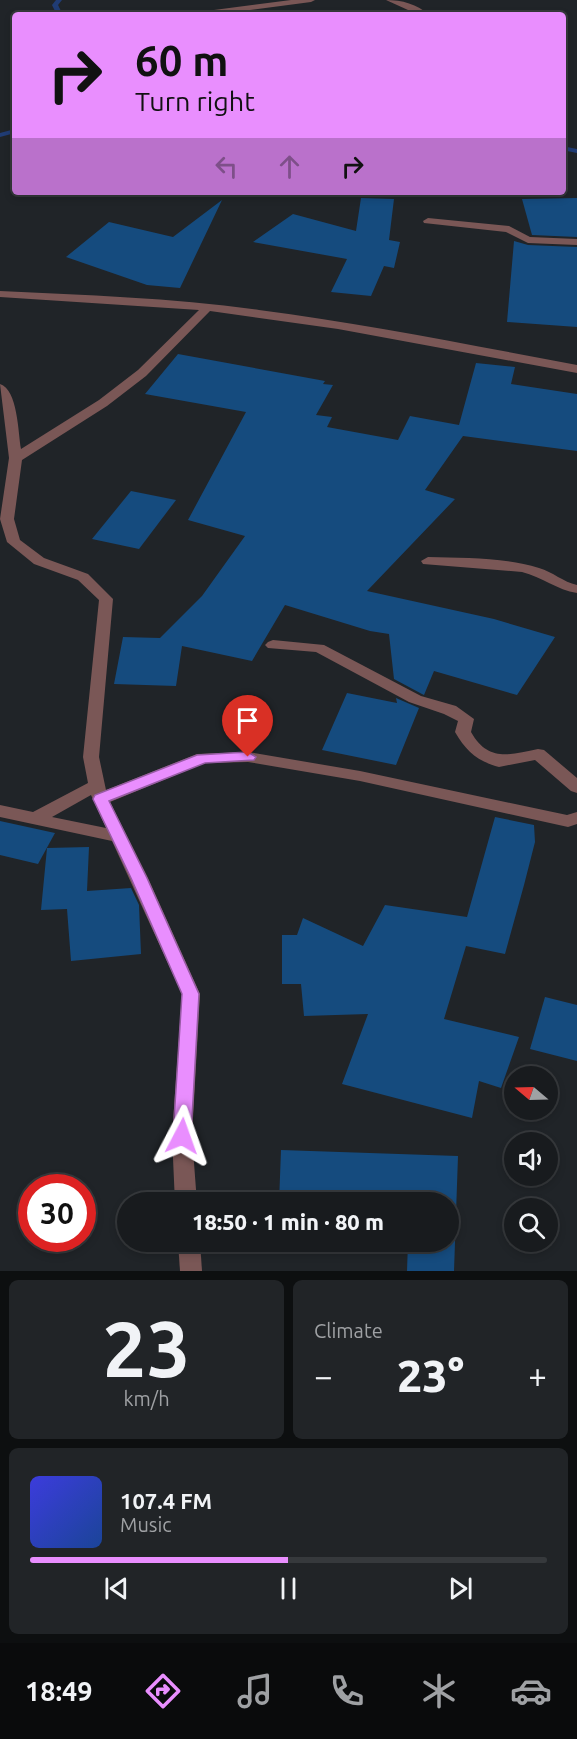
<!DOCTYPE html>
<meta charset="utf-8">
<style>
:root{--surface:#181b1e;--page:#212427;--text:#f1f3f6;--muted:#9fa1a4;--line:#36393c;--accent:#e98efe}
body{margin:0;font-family:Ubuntu,sans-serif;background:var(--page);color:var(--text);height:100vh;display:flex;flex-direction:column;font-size:22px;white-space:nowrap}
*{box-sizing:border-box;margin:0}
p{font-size:20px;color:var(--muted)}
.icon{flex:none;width:33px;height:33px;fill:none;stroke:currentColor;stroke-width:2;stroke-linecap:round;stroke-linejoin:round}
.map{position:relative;height:1271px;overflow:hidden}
.drawer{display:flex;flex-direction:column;gap:9px;padding:9px;background:#0d0f10;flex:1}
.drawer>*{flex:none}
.banner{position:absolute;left:12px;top:12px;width:554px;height:183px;border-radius:6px;box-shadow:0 3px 9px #0003,0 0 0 2px var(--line);background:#e98efe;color:#111;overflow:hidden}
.needle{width:39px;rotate:289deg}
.controls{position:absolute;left:504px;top:1066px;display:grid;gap:12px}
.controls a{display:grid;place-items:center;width:54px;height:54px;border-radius:50%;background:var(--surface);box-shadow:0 3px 9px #0003,0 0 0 2px var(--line);font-size:30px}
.speed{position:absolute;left:18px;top:1174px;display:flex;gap:12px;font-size:30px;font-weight:700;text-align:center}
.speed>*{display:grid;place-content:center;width:78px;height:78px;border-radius:50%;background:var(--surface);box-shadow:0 3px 9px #0003,0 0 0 2px var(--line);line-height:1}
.speed .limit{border:9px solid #d22;background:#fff;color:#111}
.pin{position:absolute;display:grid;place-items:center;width:51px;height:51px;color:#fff;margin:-62px -26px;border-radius:50% 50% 50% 0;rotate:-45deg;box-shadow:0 0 6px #0007}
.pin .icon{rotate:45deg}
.me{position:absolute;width:66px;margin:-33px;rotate:4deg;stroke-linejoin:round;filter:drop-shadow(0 0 4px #0008)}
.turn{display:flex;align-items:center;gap:21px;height:126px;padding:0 24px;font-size:27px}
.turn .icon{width:78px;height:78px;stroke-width:2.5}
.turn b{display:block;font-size:42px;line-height:51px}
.lanes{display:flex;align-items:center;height:57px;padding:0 24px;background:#0003;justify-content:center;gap:30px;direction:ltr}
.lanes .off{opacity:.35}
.big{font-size:45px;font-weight:800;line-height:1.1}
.drawer .tile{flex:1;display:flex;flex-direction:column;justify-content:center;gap:9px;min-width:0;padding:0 21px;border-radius:9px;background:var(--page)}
.drawer .dial{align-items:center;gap:0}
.dial b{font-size:78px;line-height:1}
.song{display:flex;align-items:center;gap:18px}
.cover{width:72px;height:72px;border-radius:9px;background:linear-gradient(135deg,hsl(240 70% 55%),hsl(220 70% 35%))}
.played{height:6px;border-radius:3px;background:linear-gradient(90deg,var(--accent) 50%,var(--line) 50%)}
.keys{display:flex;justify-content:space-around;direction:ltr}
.heat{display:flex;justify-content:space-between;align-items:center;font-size:33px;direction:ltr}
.drawer .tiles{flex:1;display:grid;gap:9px;grid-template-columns:1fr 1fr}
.tile:last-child{grid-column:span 2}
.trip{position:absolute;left:117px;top:1192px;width:342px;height:60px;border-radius:30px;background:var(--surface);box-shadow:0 3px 9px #0003,0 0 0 2px var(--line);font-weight:800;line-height:60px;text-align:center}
.tabs{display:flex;height:96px;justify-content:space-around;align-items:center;background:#0a0b0c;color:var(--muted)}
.tabs .icon{width:42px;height:42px}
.tabs .active{color:var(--accent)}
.tabs b{font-size:27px;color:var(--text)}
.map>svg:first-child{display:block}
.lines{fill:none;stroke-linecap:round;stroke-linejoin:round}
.stream{fill:#203c74;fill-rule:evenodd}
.building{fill:#154b7e}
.minor{fill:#7a5756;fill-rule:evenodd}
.route{fill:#e98efe;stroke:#975ca5;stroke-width:1.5}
</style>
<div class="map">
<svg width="577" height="1271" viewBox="0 0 577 1271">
<rect width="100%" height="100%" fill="#202428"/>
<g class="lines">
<!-- stream -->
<g class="stream">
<polygon points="56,0 62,0 58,5 63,15 57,15 52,5"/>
<polygon points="15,129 15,133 0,137 0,133"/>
<polygon points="562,146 577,149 577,153 562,150"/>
</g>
</g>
<!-- building -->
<g class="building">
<polygon points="361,198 394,199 389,240 400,242 394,268 384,266 371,296 331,292 347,259 253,242 293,214 356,231"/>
<polygon points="577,198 577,237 532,235 522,199"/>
<polygon points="222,200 180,288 147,285 66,257 109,222 173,237"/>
<polygon points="514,241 528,245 577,247 577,327 507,322"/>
<polygon points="178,354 325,381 323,384 333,385 316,415 332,417 327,427 398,440 410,416 459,425 476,363 515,367 511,384 577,394 577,451 463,436 425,490 455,499 367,591 494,619 555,637 517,695 434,671 424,695 422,694 394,679 389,634 370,631 285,605 252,661 182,646 176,686 114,684 123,637 160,638 202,596 245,536 188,520 246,412 145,394"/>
<polygon points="131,491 176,500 139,549 92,539"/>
<polygon points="347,693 397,703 396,698 419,708 396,765 322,750"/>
<polygon points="495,817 534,825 535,842 524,885 505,954 466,946 444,1019 519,1037 501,1088 479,1081 472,1118 342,1084 368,1014 304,1016 301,984 282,984 282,935 297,935 303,918 363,946 385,905 467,917"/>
<polygon points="0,821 55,833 38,864 0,855"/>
<polygon points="89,847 87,891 131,888 139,905 141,954 71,961 67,909 41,910 47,848"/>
<polygon points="545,997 577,1005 577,1061 530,1049"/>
<polygon points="281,1150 458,1156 454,1271 407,1271 408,1242 448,1242 448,1203 279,1203"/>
</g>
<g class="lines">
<!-- minor -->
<g class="minor">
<polygon points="291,0 315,0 311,2 211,15 187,15 191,13"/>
<path d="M386,0C402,0 417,4 429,15H419Z"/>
<polygon points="120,13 148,13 152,15 116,15"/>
<polygon points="428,218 509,226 530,237 577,239 577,245 528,243 506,232 424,223 423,221"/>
<path d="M0,291C86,295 173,298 259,310C365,324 471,345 577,365V373L338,329L210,311L146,376L107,406L22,460L14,519L20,540L44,558L88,574L113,599L99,757L106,790L197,754L248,752L360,771L567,815L577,812V824L568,827L360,781L248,762L205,763L110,802L148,878L200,994L192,1136L197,1203H175L172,1136L182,994L112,841L0,817V805L33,812L88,783L83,757L99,600L78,580L34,564L7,542L0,519L9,458L0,384C18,390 18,432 21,449L99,400L138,370L199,310L0,297ZM91,795L106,828L52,817Z"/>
<path d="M428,557C465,558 503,557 539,568C553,572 563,582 577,585V593C557,590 542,577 522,572L423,564L421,561Z"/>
<path d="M273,640L324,645L421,696L456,706L474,719L471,732C488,762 509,755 538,749L544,750L577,778V793L571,791L535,760L499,767C477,761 466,751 455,732L458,721L444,714L409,702L316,652L268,648L265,645L268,642Z"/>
<polygon points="178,1242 200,1242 202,1271 180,1271"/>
</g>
</g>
<!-- route -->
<polygon class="route" points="248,752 256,757 254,760 205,763 109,801 147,878 199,994 191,1136 189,1141 182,1144 176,1141 173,1136 182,994 131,878 93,799 95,795 197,755"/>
</svg>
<div class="controls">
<a><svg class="needle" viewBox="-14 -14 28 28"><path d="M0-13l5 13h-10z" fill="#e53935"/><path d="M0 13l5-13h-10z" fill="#9fa1a4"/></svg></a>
<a><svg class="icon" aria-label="sound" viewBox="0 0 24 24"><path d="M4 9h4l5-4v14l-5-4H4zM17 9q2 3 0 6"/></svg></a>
<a><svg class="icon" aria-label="search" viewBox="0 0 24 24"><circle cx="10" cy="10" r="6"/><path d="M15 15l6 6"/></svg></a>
</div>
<div class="speed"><div class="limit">30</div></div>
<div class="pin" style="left:248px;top:757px;background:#d93025"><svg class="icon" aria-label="arrive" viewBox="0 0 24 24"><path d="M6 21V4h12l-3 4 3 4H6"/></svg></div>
<svg class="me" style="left:182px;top:1136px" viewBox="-20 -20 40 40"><path d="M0-17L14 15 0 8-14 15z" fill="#e98efe" stroke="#fff" stroke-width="4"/></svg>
<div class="trip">18:50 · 1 min · 80 m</div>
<div class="banner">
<div class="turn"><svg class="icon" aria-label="right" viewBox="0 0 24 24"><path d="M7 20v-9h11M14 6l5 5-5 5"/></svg><div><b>60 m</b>Turn right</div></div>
<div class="lanes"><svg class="icon off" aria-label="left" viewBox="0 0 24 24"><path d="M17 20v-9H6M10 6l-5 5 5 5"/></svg><svg class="icon off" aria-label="ahead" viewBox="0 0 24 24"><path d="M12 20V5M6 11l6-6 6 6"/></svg><svg class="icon" aria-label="right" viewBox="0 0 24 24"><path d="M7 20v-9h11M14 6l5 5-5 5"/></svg></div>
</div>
</div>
<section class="drawer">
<div class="tiles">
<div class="tile dial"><b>23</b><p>km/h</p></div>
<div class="tile"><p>Climate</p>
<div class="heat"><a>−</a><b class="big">23°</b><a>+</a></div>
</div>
<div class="tile">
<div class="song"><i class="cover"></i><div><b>107.4 FM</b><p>Music</p></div></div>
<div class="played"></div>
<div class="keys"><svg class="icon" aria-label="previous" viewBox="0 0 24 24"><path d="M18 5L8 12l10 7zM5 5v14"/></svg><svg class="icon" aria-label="pause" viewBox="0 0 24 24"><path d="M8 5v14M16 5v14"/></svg><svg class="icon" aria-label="next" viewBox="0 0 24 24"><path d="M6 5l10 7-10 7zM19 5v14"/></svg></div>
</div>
</div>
</section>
<nav class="tabs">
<b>18:49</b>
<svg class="icon active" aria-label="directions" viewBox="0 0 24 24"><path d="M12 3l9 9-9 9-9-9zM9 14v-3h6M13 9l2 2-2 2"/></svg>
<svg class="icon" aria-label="music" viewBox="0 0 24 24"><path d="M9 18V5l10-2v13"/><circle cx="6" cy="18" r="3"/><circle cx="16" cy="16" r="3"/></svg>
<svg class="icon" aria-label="phone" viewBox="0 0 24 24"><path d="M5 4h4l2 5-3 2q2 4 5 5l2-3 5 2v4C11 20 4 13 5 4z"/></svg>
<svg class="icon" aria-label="climate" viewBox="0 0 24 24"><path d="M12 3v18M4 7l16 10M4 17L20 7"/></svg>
<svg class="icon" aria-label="car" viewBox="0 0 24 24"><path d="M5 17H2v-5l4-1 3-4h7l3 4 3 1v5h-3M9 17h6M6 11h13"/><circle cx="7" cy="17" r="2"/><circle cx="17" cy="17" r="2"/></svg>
</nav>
